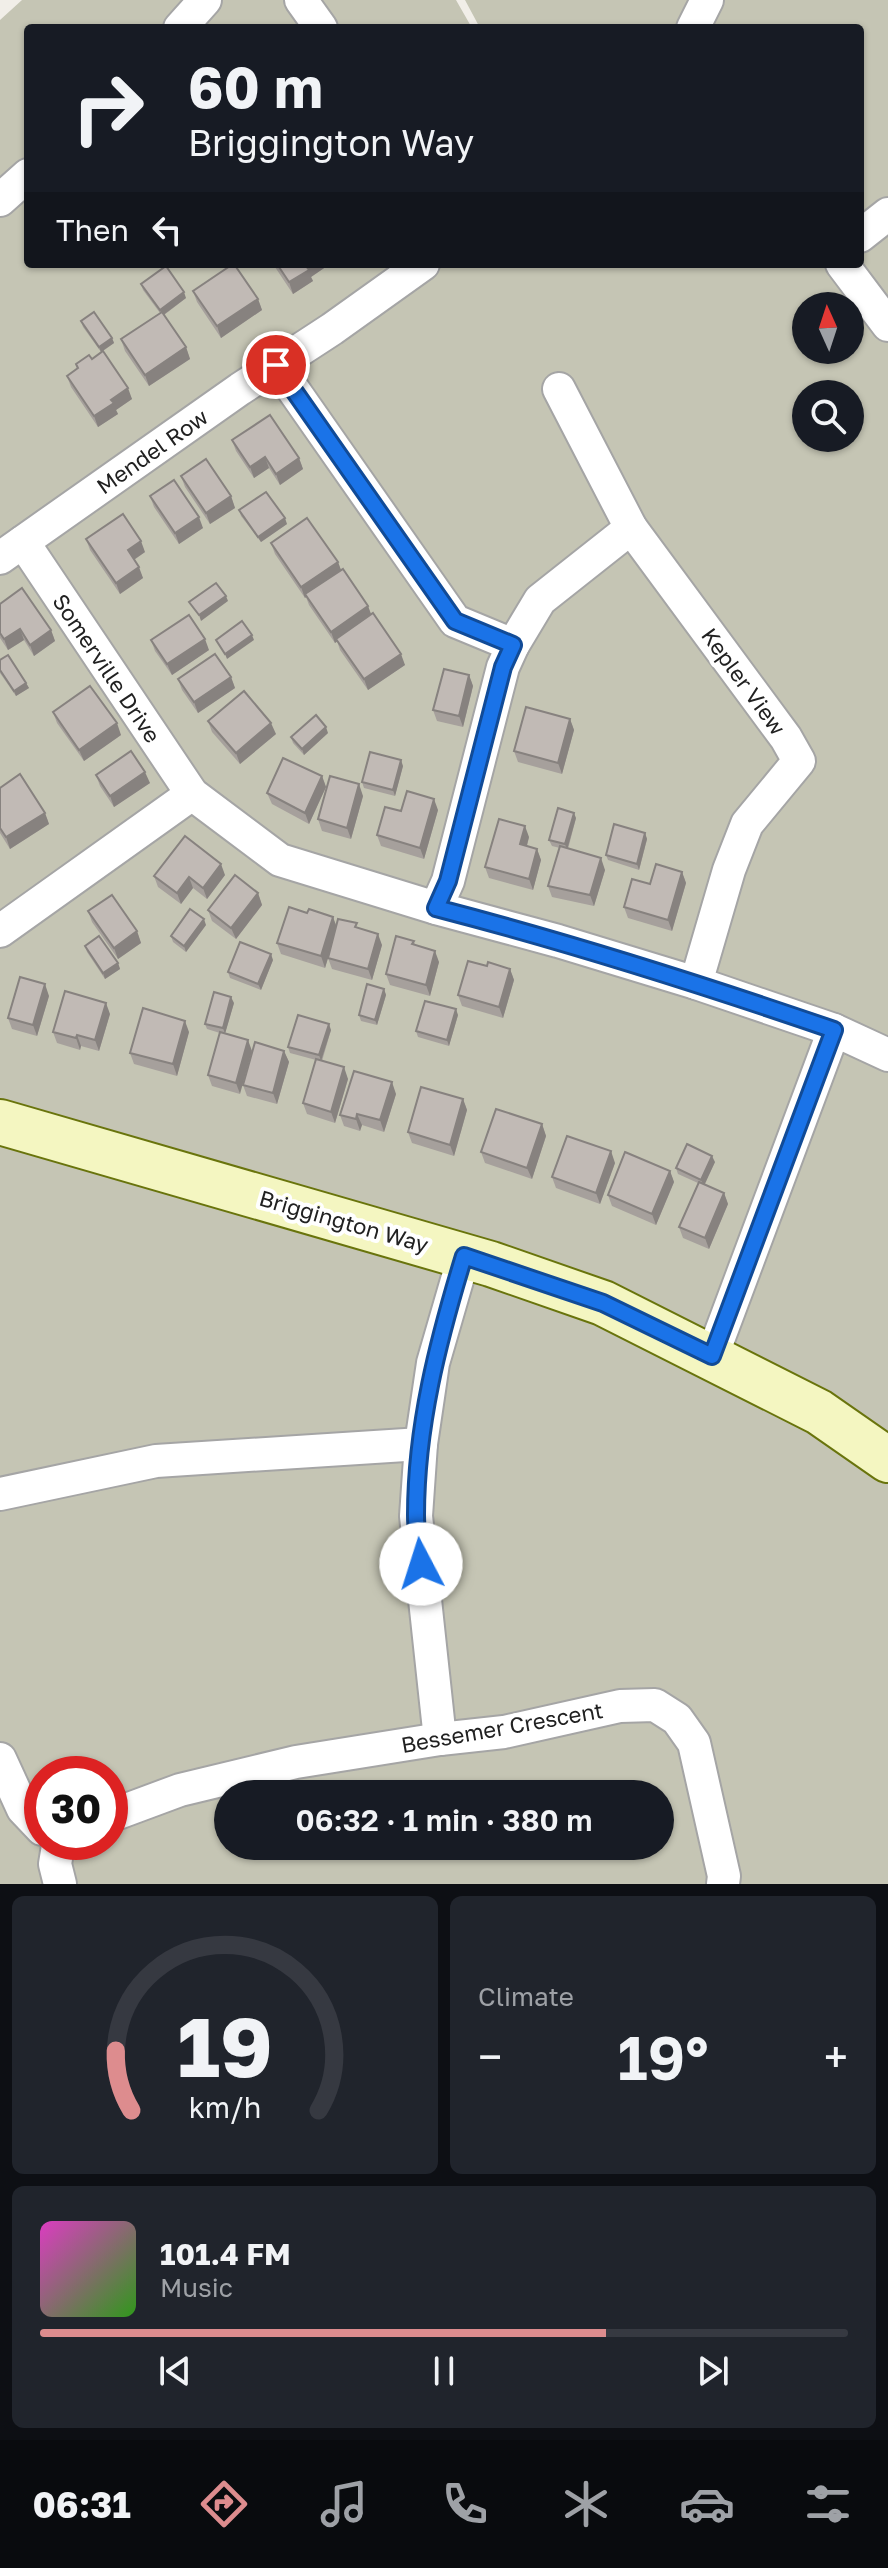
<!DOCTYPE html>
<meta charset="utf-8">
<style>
:root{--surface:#171b24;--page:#20242c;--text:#f1f3f6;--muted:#9ea1a6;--line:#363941;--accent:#dd8c8e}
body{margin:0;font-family:"Golos Text",sans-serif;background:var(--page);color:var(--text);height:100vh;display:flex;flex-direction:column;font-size:30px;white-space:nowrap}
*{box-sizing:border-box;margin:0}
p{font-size:26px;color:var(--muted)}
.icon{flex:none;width:44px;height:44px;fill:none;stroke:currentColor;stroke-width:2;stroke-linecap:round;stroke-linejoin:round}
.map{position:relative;height:1884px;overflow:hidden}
.side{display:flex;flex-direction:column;gap:12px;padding:12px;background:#0d0f14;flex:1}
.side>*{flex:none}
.top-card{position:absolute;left:24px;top:24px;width:840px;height:244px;border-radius:8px;box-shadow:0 2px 6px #0004;background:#171b24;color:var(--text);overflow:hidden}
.needle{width:52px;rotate:357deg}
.controls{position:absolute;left:792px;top:292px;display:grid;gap:16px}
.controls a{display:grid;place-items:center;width:72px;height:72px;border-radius:50%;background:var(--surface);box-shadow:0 2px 6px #0004;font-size:40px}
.speed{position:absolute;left:24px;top:1756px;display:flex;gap:16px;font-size:40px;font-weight:700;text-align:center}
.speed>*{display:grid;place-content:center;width:104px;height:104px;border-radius:50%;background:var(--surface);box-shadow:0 2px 6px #0004;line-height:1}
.speed .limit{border:12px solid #d22;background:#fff;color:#111}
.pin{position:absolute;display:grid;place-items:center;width:68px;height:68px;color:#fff;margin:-34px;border:4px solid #fff;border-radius:50%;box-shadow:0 2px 8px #0007}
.me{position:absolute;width:88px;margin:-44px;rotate:355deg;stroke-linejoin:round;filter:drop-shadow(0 0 6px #0008)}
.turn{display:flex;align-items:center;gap:28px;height:168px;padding:0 32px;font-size:36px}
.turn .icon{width:104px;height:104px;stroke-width:2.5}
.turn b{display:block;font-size:56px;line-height:68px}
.then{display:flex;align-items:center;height:76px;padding:0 32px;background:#0003;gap:16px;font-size:30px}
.big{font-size:60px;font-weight:600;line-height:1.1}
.side .widget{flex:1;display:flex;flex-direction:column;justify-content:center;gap:12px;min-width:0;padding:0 28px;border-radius:12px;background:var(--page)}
.side .dial{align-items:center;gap:0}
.dial svg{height:208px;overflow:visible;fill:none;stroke:var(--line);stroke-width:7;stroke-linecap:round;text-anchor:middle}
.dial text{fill:var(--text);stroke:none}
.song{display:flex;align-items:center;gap:24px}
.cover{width:96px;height:96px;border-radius:12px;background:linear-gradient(135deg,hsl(310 70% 55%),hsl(110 70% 35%))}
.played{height:8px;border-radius:4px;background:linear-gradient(90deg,var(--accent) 70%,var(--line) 70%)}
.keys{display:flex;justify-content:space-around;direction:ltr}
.heat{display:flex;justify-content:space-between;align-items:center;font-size:44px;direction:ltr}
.side .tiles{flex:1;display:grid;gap:12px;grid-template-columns:1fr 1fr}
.widget:last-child{grid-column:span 2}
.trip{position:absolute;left:214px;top:1780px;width:460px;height:80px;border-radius:40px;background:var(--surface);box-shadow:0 2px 6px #0004;font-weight:600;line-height:80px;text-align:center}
.menu{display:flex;height:128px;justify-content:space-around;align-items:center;background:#090b0e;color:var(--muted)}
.menu .icon{width:56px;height:56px}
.menu .current{color:var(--accent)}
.menu b{font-size:36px;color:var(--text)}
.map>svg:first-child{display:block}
.construction{fill:#c5c5b4;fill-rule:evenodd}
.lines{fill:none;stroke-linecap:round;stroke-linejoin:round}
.street-casing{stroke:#a5a5a5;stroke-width:36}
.secondary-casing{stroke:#69740c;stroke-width:48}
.street{stroke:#fff;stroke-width:32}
.secondary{stroke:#f4f6c1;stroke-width:44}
.wall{fill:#a6a09c}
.shaded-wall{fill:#87827f}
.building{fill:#c1bab5;stroke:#87827f;stroke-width:2}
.route-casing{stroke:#114b97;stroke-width:20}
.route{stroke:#1a73e8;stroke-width:14}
.labels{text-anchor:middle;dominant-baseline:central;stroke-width:8;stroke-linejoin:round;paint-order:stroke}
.street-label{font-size:22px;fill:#212121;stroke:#fff}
</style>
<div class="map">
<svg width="888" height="1884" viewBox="0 0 888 1884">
<rect width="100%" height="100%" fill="#f1eee8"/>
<!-- construction -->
<path class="construction" d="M22,0H456L472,28H28V264H860V28H480L465,0H888V1884H0V20ZM806,306H850V350H806ZM806,394H850V438H806ZM42,1774H110V1842H42ZM228,1794H660V1846H228Z"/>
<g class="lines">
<!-- street casing -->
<g class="street-casing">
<g id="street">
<polyline points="301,0 321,28"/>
<polyline points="180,28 205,0"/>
<polyline points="693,28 707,0"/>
<polyline points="0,200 28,175"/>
<polyline points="860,236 888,214"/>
<polyline points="842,264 888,325"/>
<polyline points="276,365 455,621 513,645"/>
<polyline points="559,389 631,528 786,738 799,761 747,824 729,870 696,983"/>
<polyline points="23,542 192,794 280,860 436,908 558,941 696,983 834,1030 888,1055"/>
<polyline points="0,558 240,389 332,329 423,264"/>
<polyline points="436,908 448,881 503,667 513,645 540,600 631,528"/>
<polyline points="0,931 192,794"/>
<polyline points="712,1356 834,1030"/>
<polyline points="0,1494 156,1461 421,1444"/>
<polyline points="440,1739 416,1516 421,1444 433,1363 464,1256"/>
<polyline points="0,1759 23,1809 42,1829"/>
<polyline points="110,1816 180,1790 296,1762 440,1739 504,1732 620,1706 655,1705 677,1719 694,1743 724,1876 723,1884"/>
<polyline points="58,1846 55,1864 60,1884"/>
</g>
</g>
<!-- secondary casing -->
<g class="secondary-casing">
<polyline id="secondary" points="0,1122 491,1264 603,1303 819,1412 888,1460"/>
</g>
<!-- street -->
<use href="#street" class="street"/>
<!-- secondary -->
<use href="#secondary" class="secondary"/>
</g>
<!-- wall -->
<g class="wall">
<polygon points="230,264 237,264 235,265 258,299 262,310 221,338 197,302 193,291 231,265"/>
<polygon points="273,264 326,264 327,266 311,277 313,281 293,294"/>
<polygon points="141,284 186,298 164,315 186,347 190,359 149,386 125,351 121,339 160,313 143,290"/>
<polygon points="81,321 112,338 114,343 103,351 132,399 116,410 118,414 98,427 71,387 67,376 77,369 76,364 92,359 101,352 83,327"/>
<polygon points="232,440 299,458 303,469 280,485 269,468 254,478 236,451"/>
<polygon points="181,476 231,496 235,508 210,524 185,487"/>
<polygon points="150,496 203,528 179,544 154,507"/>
<polygon points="239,510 287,524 261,542 241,516"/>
<polygon points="86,539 145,552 134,560 143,578 120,594 90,550"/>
<polygon points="271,543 338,562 341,570 368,606 371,614 405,665 368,690 340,650 337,641 335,643 309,605 306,597 305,598 275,554"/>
<polygon points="0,604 51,630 55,641 34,656 24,640 8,650 0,638"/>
<polygon points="151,640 209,650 172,675 155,651"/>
<polygon points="0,660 26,683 29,688 16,696 0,673"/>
<polygon points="469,675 473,686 463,727 437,721 433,710"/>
<polygon points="231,677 235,688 198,713 182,690 178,679"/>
<polygon points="53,712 121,735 84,761 57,723"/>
<polygon points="570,719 574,730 562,774 518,762 514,751"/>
<polygon points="208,721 276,734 240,764 212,732"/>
<polygon points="328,733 304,755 293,743 291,737"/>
<polygon points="403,766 395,796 364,788 362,782"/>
<polygon points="96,775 150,783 114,807 100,786"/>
<polygon points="322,776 326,787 309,824 272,804 267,793"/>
<polygon points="0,788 45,813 49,824 10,849 0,833"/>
<polygon points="363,796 351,839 322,831 318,819"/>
<polygon points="438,810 424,859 381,846 377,835 401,811"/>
<polygon points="576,818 568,849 605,870 594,906 552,897 548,886 560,848 552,846 549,840"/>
<polygon points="645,833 647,839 639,870 608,860 606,855"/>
<polygon points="529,837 527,846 537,849 541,860 533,890 489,878 485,867"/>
<polygon points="682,872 686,883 672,931 628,918 624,907 650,884"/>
<polygon points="225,875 207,899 193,888 181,904 158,887 154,876"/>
<polygon points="258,893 262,905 236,939 212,921 208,910"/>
<polygon points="88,911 137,931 141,943 118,959 92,922"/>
<polygon points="333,917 336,926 358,928 382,945 372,980 332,969 328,958 325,968 281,954 277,943"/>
<polygon points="206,925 186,952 173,942 171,936"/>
<polygon points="414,941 415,945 439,962 430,996 390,985 386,974"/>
<polygon points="85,946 118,963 120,969 105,979 87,952"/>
<polygon points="273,960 261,990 230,978 228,972"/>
<polygon points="487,966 510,969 514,980 503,1018 462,1006 458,995"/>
<polygon points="384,989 386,995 377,1025 361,1021 359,1015"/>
<polygon points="49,996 37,1036 12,1029 8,1018"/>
<polygon points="234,1003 225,1033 240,1094 212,1086 208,1075 220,1033 207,1029 205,1024"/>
<polygon points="110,1014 99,1051 81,1046 80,1050 57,1043 53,1032"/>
<polygon points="458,1015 449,1046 418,1037 416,1031"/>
<polygon points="331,1030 322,1061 348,1079 335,1123 307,1114 303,1103 316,1060 290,1053 288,1047"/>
<polygon points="189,1032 177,1076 134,1064 130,1053"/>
<polygon points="284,1051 289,1062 277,1104 247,1096 243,1085"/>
<polygon points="396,1094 384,1132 362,1125 360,1131 344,1126 340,1115"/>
<polygon points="463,1099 467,1110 454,1156 412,1143 408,1132"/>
<polygon points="542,1124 546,1136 532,1179 485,1163 481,1152"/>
<polygon points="715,1162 704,1184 724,1193 728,1204 709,1249 683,1238 679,1227 698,1183 678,1174 676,1168"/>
<polygon points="615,1163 600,1204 556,1188 552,1177"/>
<polygon points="670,1171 674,1182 656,1225 612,1206 608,1195"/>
</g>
<!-- shaded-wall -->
<g class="shaded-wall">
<polygon points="310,264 326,264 327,266 311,277 313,281 293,294 289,282"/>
<polygon points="184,292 186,298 162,316 160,310"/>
<polygon points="258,299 262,310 221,338 217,326"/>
<polygon points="112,338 114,343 101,352 99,347"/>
<polygon points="186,347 190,359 149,386 145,375"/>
<polygon points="128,388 132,399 116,410 118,414 98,427 94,416 111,400"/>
<polygon points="265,457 269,468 254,478 250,467"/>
<polygon points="299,458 303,469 280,485 276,474"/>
<polygon points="231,496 235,508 210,524 206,513"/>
<polygon points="199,517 203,528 179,544 175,533"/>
<polygon points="285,518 287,524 261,542 258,537"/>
<polygon points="141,541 145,552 132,561 128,550"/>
<polygon points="338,562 342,573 305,594 306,597 305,598 301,587"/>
<polygon points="139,567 143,578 120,594 116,583"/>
<polygon points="226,596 228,601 201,621 199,615"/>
<polygon points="368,606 372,617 335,643 331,632"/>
<polygon points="20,629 24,640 8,650 4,639"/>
<polygon points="51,630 55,641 34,656 30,645"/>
<polygon points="252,635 254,640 227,659 225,654"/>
<polygon points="205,639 209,650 172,675 167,664"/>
<polygon points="401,654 405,665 368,690 364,679"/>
<polygon points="469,675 473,686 463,727 459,716"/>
<polygon points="231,677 235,688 198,713 194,702"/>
<polygon points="26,683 29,688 16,696 14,691"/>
<polygon points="570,719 574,730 562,774 558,763"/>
<polygon points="117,723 121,735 84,761 79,750"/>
<polygon points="271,723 276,734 240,764 236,753"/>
<polygon points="326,727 328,733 304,755 302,749"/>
<polygon points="401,760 403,766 395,796 393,790"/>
<polygon points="145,772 150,783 114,807 110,796"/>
<polygon points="322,776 326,787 309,824 305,813"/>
<polygon points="359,784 363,796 351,839 347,828"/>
<polygon points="434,799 438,810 424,859 420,848"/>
<polygon points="45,813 49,824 10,849 6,837"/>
<polygon points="574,813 576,818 567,850 565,844"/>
<polygon points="525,826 529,837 524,856 520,844"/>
<polygon points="645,833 647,839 639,870 637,864"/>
<polygon points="537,849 541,860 533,890 529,879"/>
<polygon points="601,858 605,870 594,906 590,895"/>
<polygon points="221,864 225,875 207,899 203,888"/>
<polygon points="682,872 686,883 672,931 668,920"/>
<polygon points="189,877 193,888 181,904 177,893"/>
<polygon points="258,893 262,905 236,939 231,928"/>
<polygon points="333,917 337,928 325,968 321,956"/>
<polygon points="204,919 206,925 186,952 184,946"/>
<polygon points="137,931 141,943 118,959 114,948"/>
<polygon points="378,934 382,945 372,980 368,969"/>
<polygon points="435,951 439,962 430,996 426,985"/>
<polygon points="271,954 273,960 261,990 258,984"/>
<polygon points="118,963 120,969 105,979 103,973"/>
<polygon points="510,969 514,980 503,1018 499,1007"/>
<polygon points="45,984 49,996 37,1036 33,1025"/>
<polygon points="384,989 386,995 377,1025 375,1020"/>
<polygon points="231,997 234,1003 225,1034 223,1028"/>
<polygon points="106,1003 110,1014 99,1051 95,1040"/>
<polygon points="456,1009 458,1015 449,1046 447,1040"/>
<polygon points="185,1021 189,1032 177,1076 173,1064"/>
<polygon points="329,1024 331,1030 321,1061 319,1055"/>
<polygon points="77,1035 81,1046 80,1050 76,1038"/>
<polygon points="248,1040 252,1051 240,1094 236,1083"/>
<polygon points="284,1051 289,1062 277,1104 273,1093"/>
<polygon points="344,1067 348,1079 335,1123 331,1112"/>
<polygon points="392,1082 396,1094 384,1132 380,1120"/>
<polygon points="463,1099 467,1110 454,1156 450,1145"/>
<polygon points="357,1114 362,1125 360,1131 356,1119"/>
<polygon points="542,1124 546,1136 532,1179 527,1168"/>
<polygon points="611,1151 615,1163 600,1204 596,1193"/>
<polygon points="712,1156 715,1162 704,1186 701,1180"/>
<polygon points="670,1171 674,1182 656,1225 652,1214"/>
<polygon points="724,1193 728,1204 709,1249 705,1238"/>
</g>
<!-- building -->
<g class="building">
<polygon points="233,264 234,264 258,299 217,326 193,291"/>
<polygon points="277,264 310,264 306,266 309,270 289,282"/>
<polygon points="166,266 184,292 160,310 141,284"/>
<polygon points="94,312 112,338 99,347 81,321"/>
<polygon points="162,312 186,347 145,375 121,339"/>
<polygon points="103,351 128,388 111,400 114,403 94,416 67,376 78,368 76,364 89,355 92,359"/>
<polygon points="270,415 299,458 276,474 265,457 250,467 232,440"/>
<polygon points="206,459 231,496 206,513 181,476"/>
<polygon points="174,480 199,517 175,533 150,496"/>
<polygon points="266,492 285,518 258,537 239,510"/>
<polygon points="123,514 141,541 128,550 139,567 116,583 86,539"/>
<polygon points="307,518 338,562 301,587 271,543"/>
<polygon points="343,569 368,606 331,632 305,594"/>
<polygon points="216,583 226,596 199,615 189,602"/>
<polygon points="22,588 51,630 30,645 20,629 4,639 0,633 0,604"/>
<polygon points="373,613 401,654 364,679 336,639"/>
<polygon points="189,615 205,639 167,664 151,640"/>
<polygon points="242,621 252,635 225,654 216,640"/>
<polygon points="215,654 231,677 194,702 178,679"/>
<polygon points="8,655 26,683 14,691 0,670 0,660"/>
<polygon points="444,669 469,675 459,716 433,710"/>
<polygon points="90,686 117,723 79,750 53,712"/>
<polygon points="244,691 271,723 236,753 208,721"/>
<polygon points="526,707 570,719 558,763 514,751"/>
<polygon points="316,715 326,727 302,749 291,737"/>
<polygon points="131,751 145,772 110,796 96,775"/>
<polygon points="370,752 401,760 393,790 362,782"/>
<polygon points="283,758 322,776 305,813 267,793"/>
<polygon points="20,774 45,813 6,837 0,828 0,788"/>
<polygon points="330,776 359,784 347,828 318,819"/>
<polygon points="407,791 434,799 420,848 377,835 385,807 401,811"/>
<polygon points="558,808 574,813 565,844 549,840"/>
<polygon points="499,819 525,826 520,844 537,849 529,879 485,867"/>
<polygon points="614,824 645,833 637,864 606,855"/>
<polygon points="185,836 221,864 203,888 189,877 177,893 154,876"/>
<polygon points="560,846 601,858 590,895 548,886"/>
<polygon points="656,864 682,872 668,920 624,907 632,879 650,884"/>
<polygon points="235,875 258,893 231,928 208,910"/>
<polygon points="112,895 137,931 114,948 88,911"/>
<polygon points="289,907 307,913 309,909 333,917 321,956 277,943"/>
<polygon points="190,909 204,919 184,946 171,936"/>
<polygon points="338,919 357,923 355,927 378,934 368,969 328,958"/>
<polygon points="99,936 118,963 103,973 85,946"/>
<polygon points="396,936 414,941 412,944 435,951 426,985 386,974"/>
<polygon points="240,942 271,954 258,984 228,972"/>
<polygon points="468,961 487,966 488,962 510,969 499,1007 458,995"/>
<polygon points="20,977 45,984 33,1025 8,1018"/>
<polygon points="367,984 384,989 375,1020 359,1015"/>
<polygon points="65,991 106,1003 95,1040 77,1035 76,1038 53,1032"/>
<polygon points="214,992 231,997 223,1028 205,1024"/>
<polygon points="425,1001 456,1009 447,1040 416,1031"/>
<polygon points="143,1008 185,1021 173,1064 130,1053"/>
<polygon points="298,1015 329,1024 319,1055 288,1047"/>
<polygon points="220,1032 248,1040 236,1083 208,1075"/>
<polygon points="255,1042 284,1051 273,1093 243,1085"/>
<polygon points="316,1059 344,1067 331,1112 303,1103"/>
<polygon points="354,1071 392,1082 380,1120 357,1114 356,1119 340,1115"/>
<polygon points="421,1087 463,1099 450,1145 408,1132"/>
<polygon points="496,1109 542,1124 527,1168 481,1152"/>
<polygon points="567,1136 611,1151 596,1193 552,1177"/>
<polygon points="687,1144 712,1156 701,1180 676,1168"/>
<polygon points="625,1152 670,1171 652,1214 608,1195"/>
<polygon points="699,1182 724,1193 705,1238 679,1227"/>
</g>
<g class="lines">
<!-- route casing -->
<g class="route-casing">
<path id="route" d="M276,365L455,621L513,645L503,667L448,881L436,908C571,943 703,985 834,1030L712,1356L603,1303L464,1256C438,1341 416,1426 416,1515C416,1532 419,1548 421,1564"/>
</g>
<!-- route -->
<use href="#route" class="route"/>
</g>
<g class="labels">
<!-- street labels -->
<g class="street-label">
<text transform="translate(152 451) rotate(-35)">Mendel Row</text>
<text transform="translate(107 668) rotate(56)">Somerville Drive</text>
<text transform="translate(744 681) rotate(54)">Kepler View</text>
<text transform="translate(344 1221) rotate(16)">Briggington Way</text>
<text transform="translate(502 1727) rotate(-10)">Bessemer Crescent</text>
</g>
</g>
</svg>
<div class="controls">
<a><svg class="needle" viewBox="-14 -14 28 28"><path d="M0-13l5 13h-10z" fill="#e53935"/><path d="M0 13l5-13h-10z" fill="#9ea1a6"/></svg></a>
<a><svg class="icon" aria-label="search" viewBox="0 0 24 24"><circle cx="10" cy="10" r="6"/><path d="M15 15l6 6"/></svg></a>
</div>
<div class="speed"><div class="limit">30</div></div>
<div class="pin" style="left:276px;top:365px;background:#d93025"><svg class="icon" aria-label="arrive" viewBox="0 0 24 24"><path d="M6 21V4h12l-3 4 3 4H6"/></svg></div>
<svg class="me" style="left:421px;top:1564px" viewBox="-20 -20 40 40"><circle r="19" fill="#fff"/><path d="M0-13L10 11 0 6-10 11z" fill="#1a73e8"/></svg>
<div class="trip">06:32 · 1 min · 380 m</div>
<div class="top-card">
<div class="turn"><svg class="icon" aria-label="right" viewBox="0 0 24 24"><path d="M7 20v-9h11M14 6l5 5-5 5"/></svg><div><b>60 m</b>Briggington Way</div></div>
<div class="then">Then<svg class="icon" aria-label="left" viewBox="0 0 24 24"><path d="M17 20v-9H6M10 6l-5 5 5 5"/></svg></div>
</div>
</div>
<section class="side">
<div class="tiles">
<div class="widget dial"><svg viewBox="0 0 100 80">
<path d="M14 69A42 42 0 1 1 86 69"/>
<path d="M14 69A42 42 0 0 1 8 46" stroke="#dd8c8e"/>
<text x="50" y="56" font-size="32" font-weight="700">19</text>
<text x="50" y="72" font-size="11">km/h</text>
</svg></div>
<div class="widget"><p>Climate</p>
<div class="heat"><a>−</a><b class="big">19°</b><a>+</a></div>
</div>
<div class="widget">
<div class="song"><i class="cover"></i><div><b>101.4 FM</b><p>Music</p></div></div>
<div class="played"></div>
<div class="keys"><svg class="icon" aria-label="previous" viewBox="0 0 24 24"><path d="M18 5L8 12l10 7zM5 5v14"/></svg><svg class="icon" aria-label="pause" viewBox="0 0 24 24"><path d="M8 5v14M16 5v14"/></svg><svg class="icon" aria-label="next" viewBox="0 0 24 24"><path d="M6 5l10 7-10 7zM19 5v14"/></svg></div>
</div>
</div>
</section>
<nav class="menu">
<b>06:31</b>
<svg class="icon current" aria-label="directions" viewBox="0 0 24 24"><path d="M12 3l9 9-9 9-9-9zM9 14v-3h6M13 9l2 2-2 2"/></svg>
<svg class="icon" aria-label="music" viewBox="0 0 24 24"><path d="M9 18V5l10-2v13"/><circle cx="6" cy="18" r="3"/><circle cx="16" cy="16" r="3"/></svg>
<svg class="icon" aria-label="phone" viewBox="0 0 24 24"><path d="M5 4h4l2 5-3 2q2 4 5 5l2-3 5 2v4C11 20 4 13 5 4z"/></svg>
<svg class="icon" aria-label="climate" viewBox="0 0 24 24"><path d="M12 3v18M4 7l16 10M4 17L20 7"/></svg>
<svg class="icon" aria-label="car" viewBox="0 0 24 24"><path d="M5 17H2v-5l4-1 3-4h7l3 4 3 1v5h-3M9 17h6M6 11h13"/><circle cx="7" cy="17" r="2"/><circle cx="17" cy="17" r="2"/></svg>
<svg class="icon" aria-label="filters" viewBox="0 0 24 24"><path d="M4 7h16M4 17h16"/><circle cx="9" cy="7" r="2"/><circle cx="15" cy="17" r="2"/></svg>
</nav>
